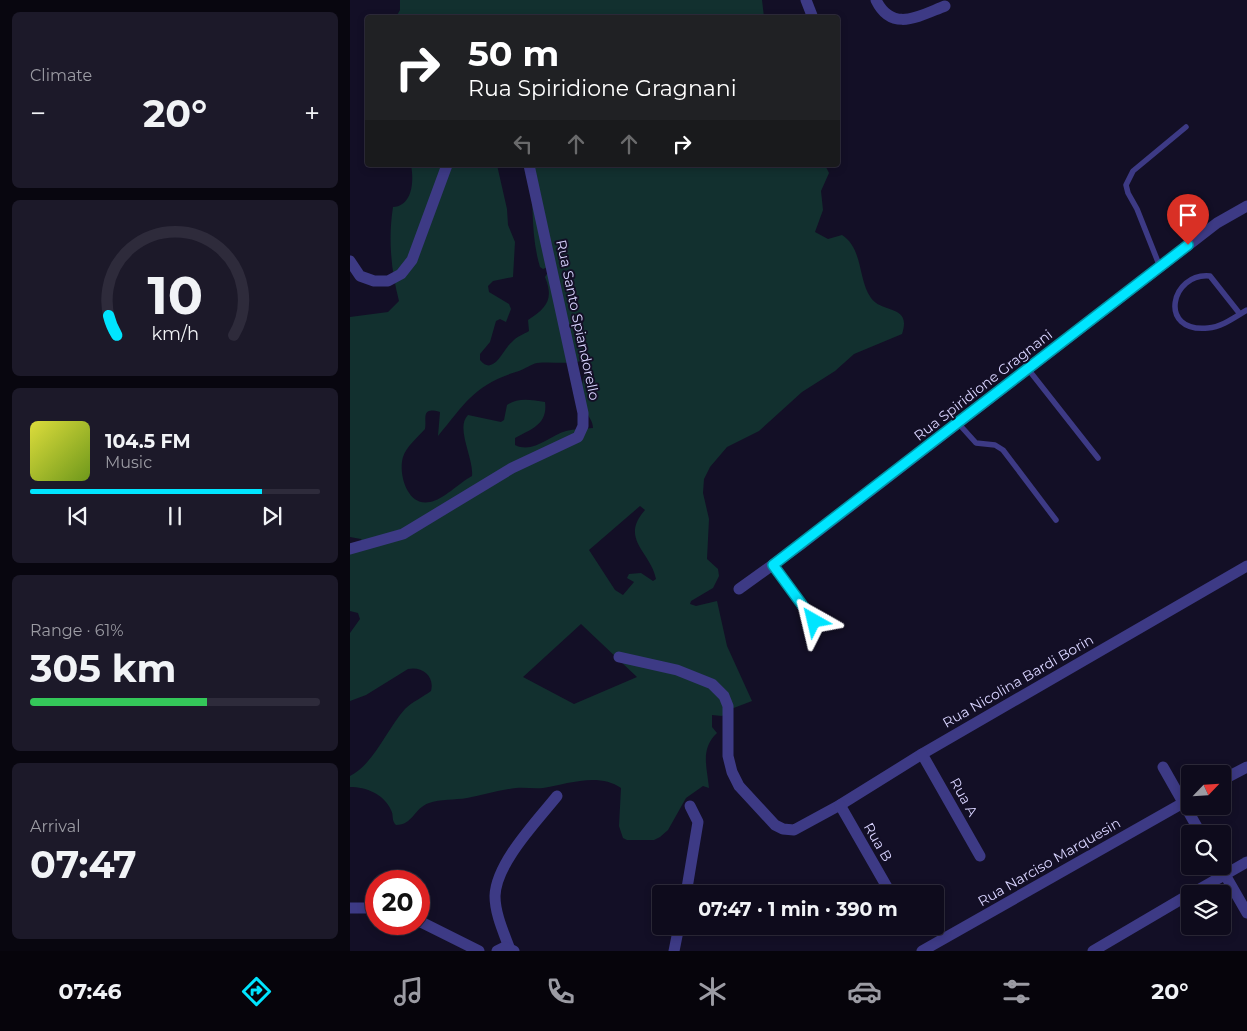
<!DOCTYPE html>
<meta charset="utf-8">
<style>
:root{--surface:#0e0b1c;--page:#1c1929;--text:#f1f3f6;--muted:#9b9ba3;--line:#2e2b3b;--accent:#00e5ff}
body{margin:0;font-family:Montserrat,sans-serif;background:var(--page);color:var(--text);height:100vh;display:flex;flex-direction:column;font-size:19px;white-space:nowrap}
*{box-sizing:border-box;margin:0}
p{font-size:16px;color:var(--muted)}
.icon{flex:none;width:28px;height:28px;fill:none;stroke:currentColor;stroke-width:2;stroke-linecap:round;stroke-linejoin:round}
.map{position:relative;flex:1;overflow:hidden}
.drawer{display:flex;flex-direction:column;gap:12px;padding:12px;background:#08060f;width:350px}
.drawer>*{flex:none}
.guide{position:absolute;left:15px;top:15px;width:475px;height:152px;border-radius:5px;box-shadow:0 2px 8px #0003,0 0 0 1px var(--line);background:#202124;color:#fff;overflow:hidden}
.needle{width:32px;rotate:65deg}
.buttons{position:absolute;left:831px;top:765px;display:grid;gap:10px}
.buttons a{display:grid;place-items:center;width:50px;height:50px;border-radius:5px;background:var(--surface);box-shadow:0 2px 8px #0003,0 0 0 1px var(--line);font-size:25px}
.speed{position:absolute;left:15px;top:870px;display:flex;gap:10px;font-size:25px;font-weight:700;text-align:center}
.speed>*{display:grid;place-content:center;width:65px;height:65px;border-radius:50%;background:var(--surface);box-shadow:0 2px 8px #0003,0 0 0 1px var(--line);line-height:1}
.speed .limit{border:8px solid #d22;background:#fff;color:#111}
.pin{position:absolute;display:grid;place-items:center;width:42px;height:42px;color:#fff;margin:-51px -21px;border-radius:50% 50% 50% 0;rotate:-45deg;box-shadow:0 0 5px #0007}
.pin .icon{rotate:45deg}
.me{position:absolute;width:55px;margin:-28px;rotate:323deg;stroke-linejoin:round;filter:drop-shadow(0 0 4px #0008)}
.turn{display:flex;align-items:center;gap:18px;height:105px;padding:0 20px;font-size:22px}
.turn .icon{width:65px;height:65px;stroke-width:2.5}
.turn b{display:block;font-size:35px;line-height:42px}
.lanes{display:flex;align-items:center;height:48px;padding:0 20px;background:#0003;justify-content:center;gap:25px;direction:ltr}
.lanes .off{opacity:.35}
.big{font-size:38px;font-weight:700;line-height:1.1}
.drawer .widget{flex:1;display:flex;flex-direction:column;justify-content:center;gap:8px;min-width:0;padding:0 18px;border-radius:8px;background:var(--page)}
.drawer .dial{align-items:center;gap:0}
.dial svg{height:130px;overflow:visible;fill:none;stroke:var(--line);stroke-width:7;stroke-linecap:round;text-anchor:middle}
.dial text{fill:var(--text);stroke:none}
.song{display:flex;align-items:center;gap:15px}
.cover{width:60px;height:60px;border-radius:8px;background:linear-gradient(135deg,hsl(60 70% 55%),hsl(80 70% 35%))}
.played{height:5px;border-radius:2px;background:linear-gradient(90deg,var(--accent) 80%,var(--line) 80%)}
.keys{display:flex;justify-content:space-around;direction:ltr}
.heat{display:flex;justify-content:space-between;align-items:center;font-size:28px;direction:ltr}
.charge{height:8px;border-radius:4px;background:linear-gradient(90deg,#34c759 61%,var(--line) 0)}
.trip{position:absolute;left:302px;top:885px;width:292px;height:50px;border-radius:5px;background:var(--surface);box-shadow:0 2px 8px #0003,0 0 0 1px var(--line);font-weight:700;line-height:50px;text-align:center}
.tab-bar{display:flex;height:80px;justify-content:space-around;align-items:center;background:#06040b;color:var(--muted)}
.tab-bar .icon{width:35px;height:35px}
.tab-bar .active{color:var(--accent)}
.tab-bar b{font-size:22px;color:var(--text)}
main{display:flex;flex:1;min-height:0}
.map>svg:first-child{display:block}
.green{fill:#12302f;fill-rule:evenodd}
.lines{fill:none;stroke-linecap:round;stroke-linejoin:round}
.service{stroke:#3d3a85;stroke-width:5.5}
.minor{stroke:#3d3a85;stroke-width:11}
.route-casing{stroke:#0095a6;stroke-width:12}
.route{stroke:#00e5ff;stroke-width:9}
.labels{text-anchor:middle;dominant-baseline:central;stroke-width:4;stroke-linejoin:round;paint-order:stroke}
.street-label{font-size:14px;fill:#d9d4ff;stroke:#130f26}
</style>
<main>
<section class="drawer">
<div class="widget"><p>Climate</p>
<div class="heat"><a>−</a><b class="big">20°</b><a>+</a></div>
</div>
<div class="widget dial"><svg viewBox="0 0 100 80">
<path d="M14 69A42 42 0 1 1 86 69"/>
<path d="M14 69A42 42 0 0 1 9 57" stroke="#00e5ff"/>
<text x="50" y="56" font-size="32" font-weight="700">10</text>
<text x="50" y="72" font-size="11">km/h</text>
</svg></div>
<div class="widget">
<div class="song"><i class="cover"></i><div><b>104.5 FM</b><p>Music</p></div></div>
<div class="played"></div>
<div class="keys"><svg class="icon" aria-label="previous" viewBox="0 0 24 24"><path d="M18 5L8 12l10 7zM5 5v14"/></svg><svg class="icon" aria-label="pause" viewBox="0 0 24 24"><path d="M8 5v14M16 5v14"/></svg><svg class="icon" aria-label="next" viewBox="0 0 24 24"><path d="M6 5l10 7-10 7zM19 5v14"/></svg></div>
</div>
<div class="widget"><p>Range · 61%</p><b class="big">305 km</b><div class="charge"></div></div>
<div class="widget"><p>Arrival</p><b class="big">07:47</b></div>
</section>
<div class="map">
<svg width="897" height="951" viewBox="0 0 897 951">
<rect width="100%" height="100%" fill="#130f26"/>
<!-- green -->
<g class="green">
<polygon points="50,0 412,0 414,17 46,17 50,10"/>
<path d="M61,165H147L157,209L158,225L165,242L163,277L143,281L138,286L139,292L159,304L161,309L156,322L150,319L146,321L140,342L130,354V360C144,377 153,349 162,342C166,337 174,334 179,331L178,320C197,308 204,299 195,277L200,269L198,267L193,269L190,267C180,234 184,199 180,165H475L479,173L471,191L473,210L465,232L478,239L492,235C513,248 508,280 521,298C532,314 562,304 552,334L504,354L485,371L452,392L409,431L377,447L360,467L354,479L353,493L359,519L357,559L368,569L369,576L363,588L341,601L340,604L346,606L367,601L377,646L402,701L381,709L372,716L362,715V727L367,733C350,749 357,767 359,788L353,786L336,798L318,830L310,837L304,840H277L273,838L269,826L271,788C249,772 217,784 193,788C184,789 175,787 166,788C149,790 133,795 117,798C105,800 90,799 79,803C64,808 63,825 46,825C41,820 44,815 41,810C34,794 16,787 0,787V776C23,765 37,729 55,709C62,702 73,697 81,691C85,676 72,666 58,669L16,695L0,701V633L10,619L8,613L0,611V548L13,544L11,539L0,537V317L38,312L49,301C41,270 38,239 43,207C63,206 64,180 61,165ZM240,358L241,361C233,376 227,393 235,410C238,416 243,421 243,428C234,429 224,429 216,431C199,436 183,454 165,445V438C182,429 198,424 195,402C182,400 168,397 157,405L154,420L151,422L118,415C105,428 124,458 122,476C109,483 93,500 80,502C57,507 48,473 53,457C56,447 68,437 75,429C77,419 70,406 90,412L88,436C116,402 125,384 169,371C175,369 181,364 187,363C205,361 222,366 240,358ZM290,506L295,510C269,539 301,552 306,579L303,581L291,573L279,574L277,578L284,582L273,595L265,590L239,550ZM231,624L287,677L224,704L173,677Z"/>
</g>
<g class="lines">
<!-- service -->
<g class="service">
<polyline points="810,267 787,209 778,193 776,185 783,171 836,127"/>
<path d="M890,314L860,276C821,272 807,333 858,328C872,327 885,317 897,310"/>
<polyline points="678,369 748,458"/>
<polyline points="608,423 626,443 645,445 653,450 706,520"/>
<polyline points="423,565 464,621"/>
</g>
<!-- minor -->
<g class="minor">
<polyline points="456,0 463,18"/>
<path d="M526,0C542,33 569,16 595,6"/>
<polyline points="0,261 10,276 24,281 38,281 51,274 62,260 97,165"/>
<polyline points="0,549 53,534 162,468 228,437 233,426 233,413 179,165"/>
<polyline points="389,589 453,543 867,223 897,206"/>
<polyline points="269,657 327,670 362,684 374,696 378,706 378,756 382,772 389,786 425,825 433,829 444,830 490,805 572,754 897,566"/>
<polyline points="572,754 630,856"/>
<polyline points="813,767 851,834"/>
<polyline points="872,780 897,767"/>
<polyline points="490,805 541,894"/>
<polyline points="870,866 897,913"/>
<polyline points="336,894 348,822 340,806"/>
<polyline points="841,894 897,862"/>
<polyline points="0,908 26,908"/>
<polyline points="69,921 129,951"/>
<path d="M159,947C153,931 145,913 145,896C146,863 187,821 207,796"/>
<polyline points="147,951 155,947 164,951"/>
<polyline points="324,951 329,926"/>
<polyline points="572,951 840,799"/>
<polyline points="743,951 840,894"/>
</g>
</g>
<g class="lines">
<!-- route casing -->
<g class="route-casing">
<polyline id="route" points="464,621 423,565 838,245"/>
</g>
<!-- route -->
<use href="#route" class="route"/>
</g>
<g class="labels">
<!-- street labels -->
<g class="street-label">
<text transform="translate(228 320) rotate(78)">Rua Santo Spiandorello</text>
<text transform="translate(633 385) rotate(-38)">Rua Spiridione Gragnani</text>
<text transform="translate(668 681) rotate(-30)">Rua Nicolina Bardi Borin</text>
<text transform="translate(614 797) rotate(61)">Rua A</text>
<text transform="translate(528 842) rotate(60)">Rua B</text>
<text transform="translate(699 862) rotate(-30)">Rua Narciso Marquesin</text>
</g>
</g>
</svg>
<div class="buttons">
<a><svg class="needle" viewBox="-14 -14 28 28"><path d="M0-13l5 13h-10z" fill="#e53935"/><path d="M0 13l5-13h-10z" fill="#9b9ba3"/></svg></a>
<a><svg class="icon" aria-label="search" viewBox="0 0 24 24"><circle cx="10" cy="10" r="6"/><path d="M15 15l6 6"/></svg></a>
<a><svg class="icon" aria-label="layers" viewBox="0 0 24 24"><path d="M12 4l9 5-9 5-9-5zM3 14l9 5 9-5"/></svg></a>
</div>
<div class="speed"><div class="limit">20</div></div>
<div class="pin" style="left:838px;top:245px;background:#d93025"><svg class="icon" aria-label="arrive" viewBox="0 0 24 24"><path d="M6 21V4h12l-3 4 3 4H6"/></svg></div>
<svg class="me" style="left:464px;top:621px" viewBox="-20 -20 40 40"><path d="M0-17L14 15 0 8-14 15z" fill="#00e5ff" stroke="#fff" stroke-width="4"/></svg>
<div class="trip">07:47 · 1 min · 390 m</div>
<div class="guide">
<div class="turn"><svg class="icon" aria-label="right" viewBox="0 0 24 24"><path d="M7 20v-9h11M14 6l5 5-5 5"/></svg><div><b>50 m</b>Rua Spiridione Gragnani</div></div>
<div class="lanes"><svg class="icon off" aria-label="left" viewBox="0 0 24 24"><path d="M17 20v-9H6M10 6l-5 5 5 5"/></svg><svg class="icon off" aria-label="ahead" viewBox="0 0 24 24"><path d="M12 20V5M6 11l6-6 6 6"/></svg><svg class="icon off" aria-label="ahead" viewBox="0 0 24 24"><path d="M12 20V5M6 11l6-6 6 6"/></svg><svg class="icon" aria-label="right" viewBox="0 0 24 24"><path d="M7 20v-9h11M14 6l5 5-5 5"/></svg></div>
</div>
</div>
</main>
<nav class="tab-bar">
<b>07:46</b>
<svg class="icon active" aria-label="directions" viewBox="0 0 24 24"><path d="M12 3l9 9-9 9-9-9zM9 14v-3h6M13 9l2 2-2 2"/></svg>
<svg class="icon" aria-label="music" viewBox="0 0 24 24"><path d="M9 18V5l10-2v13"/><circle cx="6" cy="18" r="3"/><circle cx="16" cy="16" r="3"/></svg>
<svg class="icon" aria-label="phone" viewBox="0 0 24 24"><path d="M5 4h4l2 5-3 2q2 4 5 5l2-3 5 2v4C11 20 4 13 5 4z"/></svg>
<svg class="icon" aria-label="climate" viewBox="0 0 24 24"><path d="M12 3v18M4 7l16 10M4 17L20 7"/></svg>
<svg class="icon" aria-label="car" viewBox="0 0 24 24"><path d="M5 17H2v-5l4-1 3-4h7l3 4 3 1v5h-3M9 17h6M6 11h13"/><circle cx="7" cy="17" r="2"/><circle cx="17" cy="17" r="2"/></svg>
<svg class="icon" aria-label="filters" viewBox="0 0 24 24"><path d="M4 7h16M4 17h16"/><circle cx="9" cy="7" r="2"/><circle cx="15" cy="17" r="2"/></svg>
<b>20°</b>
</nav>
